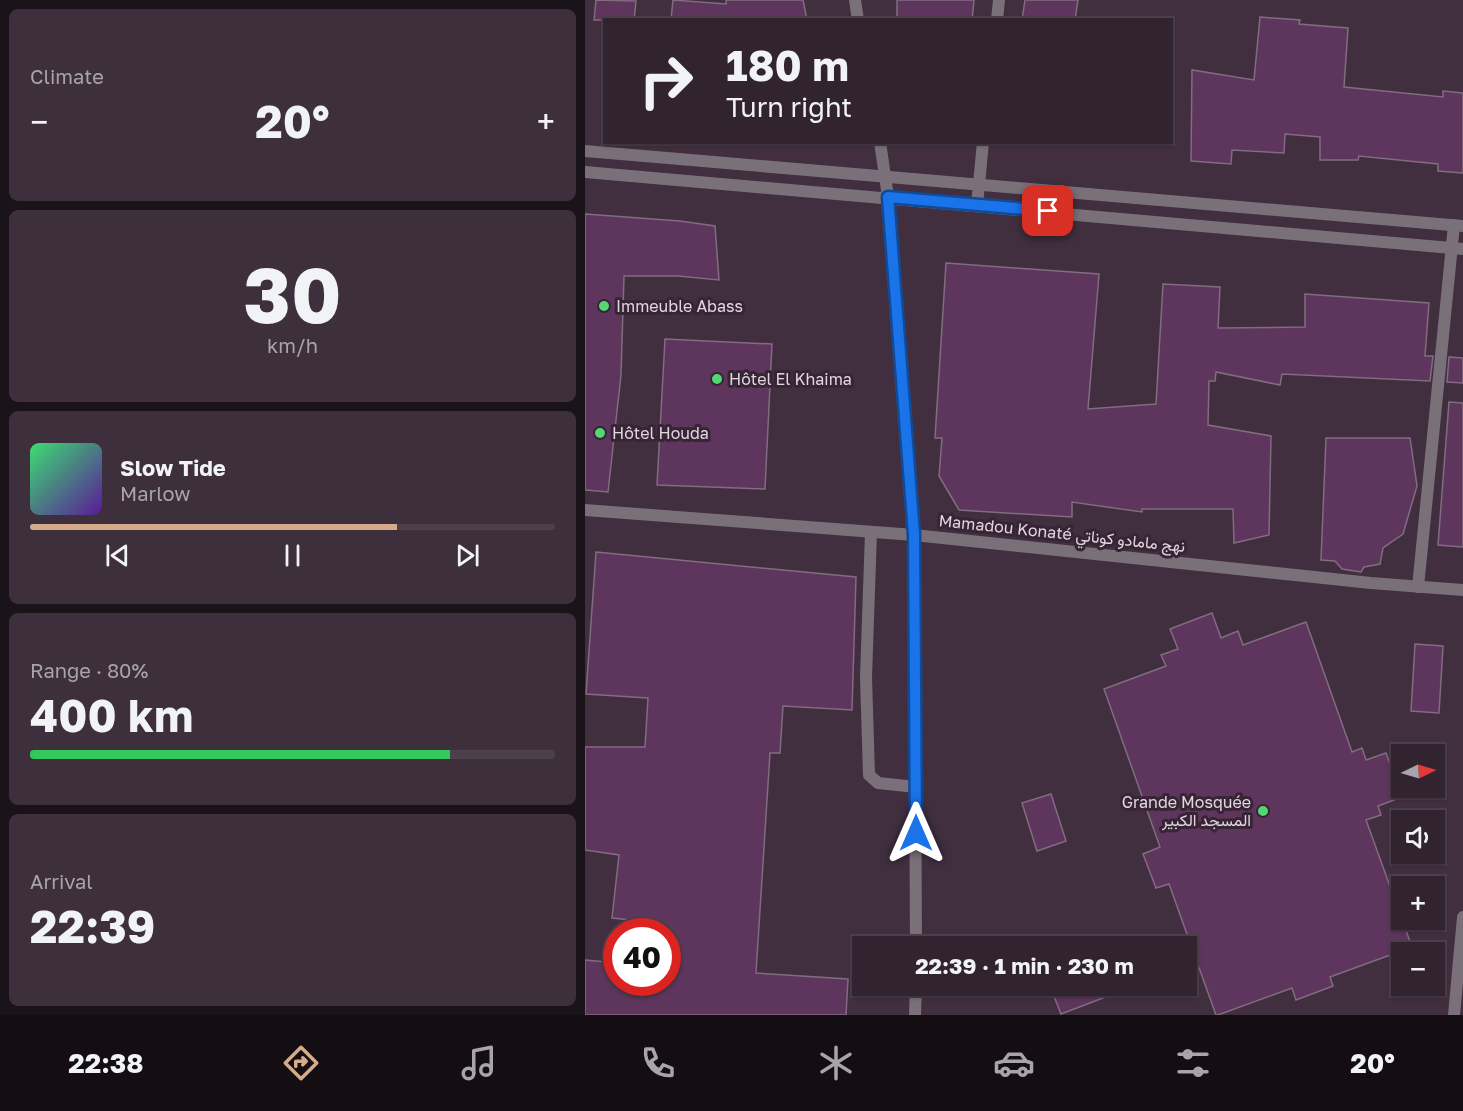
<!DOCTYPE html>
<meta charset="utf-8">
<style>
:root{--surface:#312330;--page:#3d2f3c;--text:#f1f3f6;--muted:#a8a4ab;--line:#4c404c;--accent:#d6ab8b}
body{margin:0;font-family:"Golos Text",Vazirmatn,sans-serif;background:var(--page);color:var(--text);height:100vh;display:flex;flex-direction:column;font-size:22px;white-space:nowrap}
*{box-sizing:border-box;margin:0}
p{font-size:20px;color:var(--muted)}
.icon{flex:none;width:33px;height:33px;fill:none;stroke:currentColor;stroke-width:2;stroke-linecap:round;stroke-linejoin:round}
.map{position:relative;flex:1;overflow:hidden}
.panel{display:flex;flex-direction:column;gap:9px;padding:9px;background:#1b131a;width:585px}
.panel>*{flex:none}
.banner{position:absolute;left:18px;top:18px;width:570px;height:126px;border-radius:0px;box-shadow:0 2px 4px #0004,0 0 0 2px var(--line);background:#312330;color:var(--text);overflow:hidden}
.needle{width:39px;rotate:85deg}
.controls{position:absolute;left:806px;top:744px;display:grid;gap:12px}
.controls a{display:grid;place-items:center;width:54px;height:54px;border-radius:0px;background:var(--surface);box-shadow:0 2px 4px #0004,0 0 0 2px var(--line);font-size:30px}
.speed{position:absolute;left:18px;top:918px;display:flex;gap:12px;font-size:30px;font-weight:700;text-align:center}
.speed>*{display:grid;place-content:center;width:78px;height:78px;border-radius:50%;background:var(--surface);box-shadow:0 2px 4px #0004,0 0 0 2px var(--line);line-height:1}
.speed .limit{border:9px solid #d22;background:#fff;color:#111}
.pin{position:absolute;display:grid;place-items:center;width:51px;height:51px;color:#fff;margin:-26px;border-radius:12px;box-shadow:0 3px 9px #0006}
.me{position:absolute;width:66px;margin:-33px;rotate:0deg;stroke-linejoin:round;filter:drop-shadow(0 0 4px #0008)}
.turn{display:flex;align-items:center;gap:21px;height:126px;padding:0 24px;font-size:27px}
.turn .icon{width:78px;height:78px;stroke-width:2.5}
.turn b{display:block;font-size:42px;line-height:51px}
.big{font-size:45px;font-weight:700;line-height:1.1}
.panel .widget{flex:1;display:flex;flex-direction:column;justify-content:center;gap:9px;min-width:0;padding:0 21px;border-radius:9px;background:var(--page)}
.panel .dial{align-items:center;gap:0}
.dial b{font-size:78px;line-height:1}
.song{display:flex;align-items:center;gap:18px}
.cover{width:72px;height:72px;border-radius:9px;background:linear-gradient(135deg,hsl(140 70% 55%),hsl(270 70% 35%))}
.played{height:6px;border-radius:3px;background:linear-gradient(90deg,var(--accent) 70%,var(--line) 70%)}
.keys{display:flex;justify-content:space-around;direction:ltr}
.heat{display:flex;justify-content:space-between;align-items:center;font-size:33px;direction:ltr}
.charge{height:9px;border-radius:4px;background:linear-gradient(90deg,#34c759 80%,var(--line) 0)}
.trip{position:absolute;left:267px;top:936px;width:345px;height:60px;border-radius:0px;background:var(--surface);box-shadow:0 2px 4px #0004,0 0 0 2px var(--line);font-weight:700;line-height:60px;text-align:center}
.tab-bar{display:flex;height:96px;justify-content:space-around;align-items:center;background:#140e13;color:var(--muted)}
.tab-bar .icon{width:42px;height:42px}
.tab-bar .selected{color:var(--accent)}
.tab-bar b{font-size:27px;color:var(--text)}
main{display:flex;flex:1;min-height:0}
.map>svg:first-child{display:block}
.building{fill:#5e355c;stroke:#816c80;stroke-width:1.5}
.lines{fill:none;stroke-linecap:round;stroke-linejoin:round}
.service{stroke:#797079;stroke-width:12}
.minor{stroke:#797079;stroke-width:12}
.tertiary{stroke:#797079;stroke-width:12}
.route-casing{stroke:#114b97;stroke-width:15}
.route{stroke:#1a73e8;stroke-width:10}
.poi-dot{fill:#53d673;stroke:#372536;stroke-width:2}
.labels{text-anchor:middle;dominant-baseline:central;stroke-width:6;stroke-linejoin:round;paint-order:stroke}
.poi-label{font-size:16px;fill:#e1d6e0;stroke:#372536;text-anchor:start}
.street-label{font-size:16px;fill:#e1d6e0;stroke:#372536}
</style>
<main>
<section class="panel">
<div class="widget"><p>Climate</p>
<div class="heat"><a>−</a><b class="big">20°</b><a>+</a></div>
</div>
<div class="widget dial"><b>30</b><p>km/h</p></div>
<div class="widget">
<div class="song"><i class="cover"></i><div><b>Slow Tide</b><p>Marlow</p></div></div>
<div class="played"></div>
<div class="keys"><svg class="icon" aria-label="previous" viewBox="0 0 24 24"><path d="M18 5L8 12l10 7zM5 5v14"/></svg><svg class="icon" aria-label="pause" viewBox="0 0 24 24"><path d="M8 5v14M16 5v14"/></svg><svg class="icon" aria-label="next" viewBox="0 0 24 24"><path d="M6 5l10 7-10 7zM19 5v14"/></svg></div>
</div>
<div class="widget"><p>Range · 80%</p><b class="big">400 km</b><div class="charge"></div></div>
<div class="widget"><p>Arrival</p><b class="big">22:39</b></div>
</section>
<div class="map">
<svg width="878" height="1015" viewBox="0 0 878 1015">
<rect width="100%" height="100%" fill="#412f40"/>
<!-- building -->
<g class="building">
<polygon points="11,0 51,1 49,20 9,20"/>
<polygon points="88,0 141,4 141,0 218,0 222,20 86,20"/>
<polygon points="312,0 389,0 387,20 312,20"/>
<polygon points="440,0 493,0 490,20 437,20"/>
<polygon points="675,17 715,20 714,24 763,28 759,87 858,97 858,91 878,93 878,173 853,171 853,164 774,156 773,160 735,160 735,137 700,134 699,153 647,150 646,164 606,161 607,70 669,80"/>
<polygon points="0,214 95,221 130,226 134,280 93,276 39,276 36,375 23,492 0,490"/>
<polygon points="361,263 514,274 503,409 571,404 578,284 635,287 633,328 720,327 720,294 844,303 840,356 848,356 845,381 697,374 695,385 631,372 630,381 624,381 623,425 686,436 684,535 649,543 648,509 557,509 557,512 487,502 487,517 374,510 354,476 357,438 350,438"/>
<polygon points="80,339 187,344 180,489 72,485"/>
<polygon points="864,357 878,358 878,383 862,382"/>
<polygon points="864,402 878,403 878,547 853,545"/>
<polygon points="741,438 825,438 832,486 818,534 798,548 795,564 779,567 776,572 757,569 750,561 736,560"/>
<polygon points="11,552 271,577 267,710 198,706 195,753 185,753 171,973 263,979 261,1015 0,1015 0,960 32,963 32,982 82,982 82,932 55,932 56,921 27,918 34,855 0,850 0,747 60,747 63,698 1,694"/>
<polygon points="627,613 636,638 653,631 658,645 721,622 767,752 777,748 781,760 801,753 817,797 793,806 796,815 781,820 827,947 745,977 748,986 711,1000 707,988 633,1015 631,1015 584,884 571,888 558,854 575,847 519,689 581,666 576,655 593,649 585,629"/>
<polygon points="830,644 858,646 854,713 826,711"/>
<polygon points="466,794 481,841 452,851 437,803"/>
<polygon points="465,986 547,986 547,987 476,1014"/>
</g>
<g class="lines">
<!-- service -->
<polyline class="service" points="286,532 281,677 284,775 293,783 331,787"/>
<!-- minor -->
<g class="minor">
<polyline points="412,20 414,0"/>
<polyline points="392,205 398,142"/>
<polyline points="0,510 329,535 786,583 878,590"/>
<polyline points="833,587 869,225"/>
<polyline points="869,1015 878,917"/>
</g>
<!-- tertiary -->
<g class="tertiary">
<polyline points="270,0 273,20"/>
<polyline points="295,142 303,197 329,535 331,946"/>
<polyline points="0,151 878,226"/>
<polyline points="0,172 878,249"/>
<polyline points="330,1015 331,986"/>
</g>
</g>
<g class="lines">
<!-- route casing -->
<g class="route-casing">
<polyline id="route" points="331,833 329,535 303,197 463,211"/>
</g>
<!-- route -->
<use href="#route" class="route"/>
</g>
<!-- markers -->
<g class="poi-dot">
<circle cx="19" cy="306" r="6"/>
<circle cx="132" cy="379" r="6"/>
<circle cx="15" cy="433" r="6"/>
<circle cx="678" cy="811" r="6"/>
</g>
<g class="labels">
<!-- poi labels -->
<g class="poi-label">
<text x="31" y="306">Immeuble Abass</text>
<text x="144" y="379">Hôtel El Khaima</text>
<text x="27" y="433">Hôtel Houda</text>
<text x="666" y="802" text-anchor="end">Grande Mosquée<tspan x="666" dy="18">المسجد الكبير</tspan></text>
</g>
<!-- street labels -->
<g class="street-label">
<text transform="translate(477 533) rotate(6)">Mamadou Konaté نهج مامادو كوناتي</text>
</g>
</g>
</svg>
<div class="controls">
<a><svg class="needle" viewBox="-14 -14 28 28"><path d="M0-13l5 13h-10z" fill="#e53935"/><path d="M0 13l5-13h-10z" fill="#a8a4ab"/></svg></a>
<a><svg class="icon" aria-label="sound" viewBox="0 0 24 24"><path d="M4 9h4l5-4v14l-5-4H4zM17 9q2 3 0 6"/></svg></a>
<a>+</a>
<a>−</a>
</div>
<div class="speed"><div class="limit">40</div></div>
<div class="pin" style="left:463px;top:211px;background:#d93025"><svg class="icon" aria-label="arrive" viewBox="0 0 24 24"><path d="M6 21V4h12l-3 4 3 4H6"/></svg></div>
<svg class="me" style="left:331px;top:833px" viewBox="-20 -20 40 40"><path d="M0-17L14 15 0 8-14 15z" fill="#1a73e8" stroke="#fff" stroke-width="4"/></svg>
<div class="trip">22:39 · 1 min · 230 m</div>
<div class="banner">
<div class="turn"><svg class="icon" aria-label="right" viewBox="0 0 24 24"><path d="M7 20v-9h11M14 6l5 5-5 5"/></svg><div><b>180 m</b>Turn right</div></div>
</div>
</div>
</main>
<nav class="tab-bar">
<b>22:38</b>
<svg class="icon selected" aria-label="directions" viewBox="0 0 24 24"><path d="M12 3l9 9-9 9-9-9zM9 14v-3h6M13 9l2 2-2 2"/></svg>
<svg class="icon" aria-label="music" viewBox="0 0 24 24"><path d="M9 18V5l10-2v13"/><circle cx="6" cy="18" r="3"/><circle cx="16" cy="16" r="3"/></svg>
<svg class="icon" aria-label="phone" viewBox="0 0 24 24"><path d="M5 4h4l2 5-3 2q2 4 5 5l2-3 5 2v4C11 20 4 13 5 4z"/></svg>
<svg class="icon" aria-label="climate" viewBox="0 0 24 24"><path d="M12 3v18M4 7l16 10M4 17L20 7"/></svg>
<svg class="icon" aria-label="car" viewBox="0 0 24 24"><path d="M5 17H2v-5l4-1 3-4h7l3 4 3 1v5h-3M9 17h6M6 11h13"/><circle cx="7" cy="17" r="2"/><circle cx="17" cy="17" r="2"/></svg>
<svg class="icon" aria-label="filters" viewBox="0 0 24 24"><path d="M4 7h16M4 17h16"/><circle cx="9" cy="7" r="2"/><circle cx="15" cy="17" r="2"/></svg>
<b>20°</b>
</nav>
